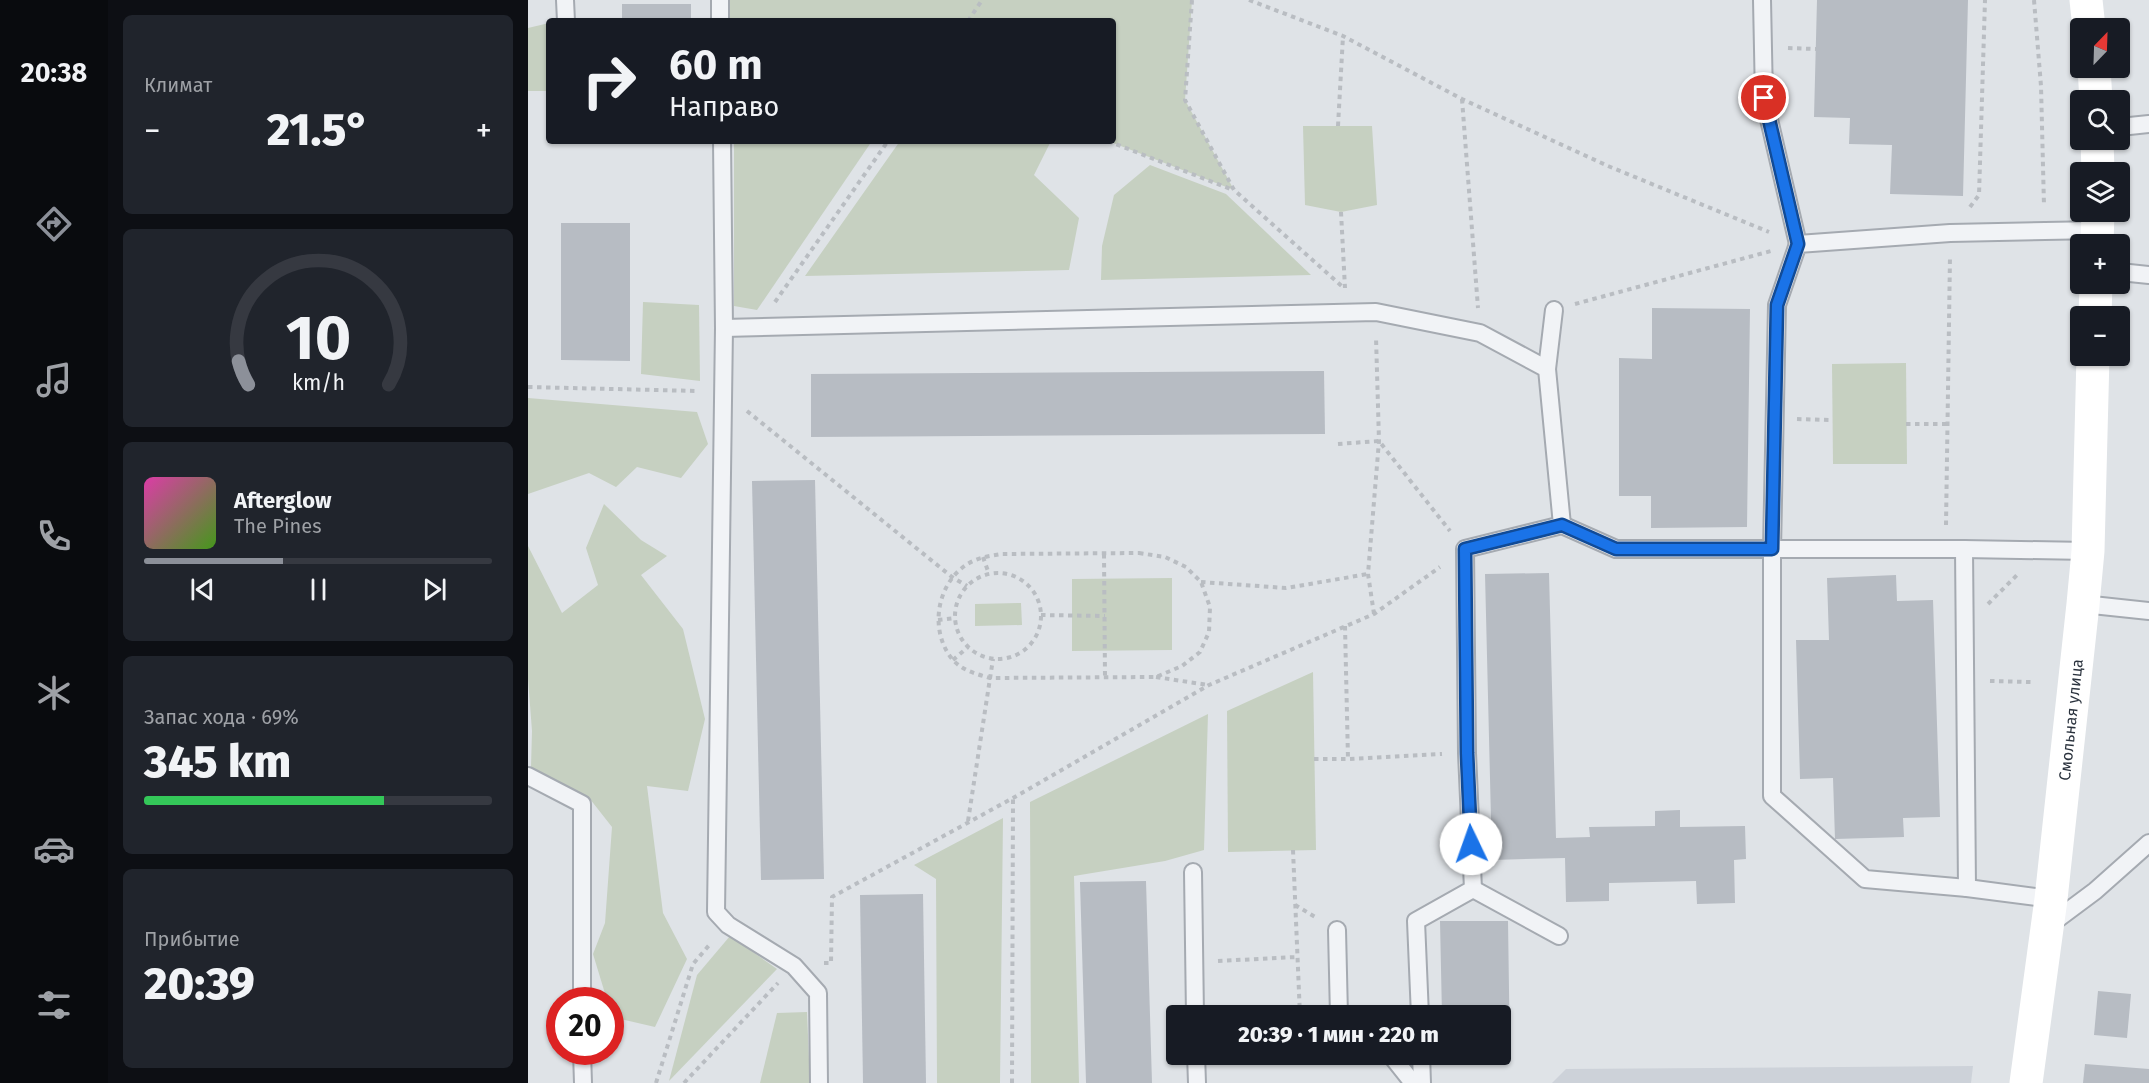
<!DOCTYPE html>
<html lang="ru">
<meta charset="utf-8">
<style>
:root{--surface:#171b24;--page:#20242c;--text:#f1f3f6;--muted:#9ea1a6;--line:#363941;--accent:#8c9099}
body{margin:0;font-family:"Fira Sans",sans-serif;background:var(--page);color:var(--text);height:100vh;display:flex;flex-direction:column;font-size:22px;white-space:nowrap}
*{box-sizing:border-box;margin:0}
p{font-size:20px;color:var(--muted)}
.icon{flex:none;width:33px;height:33px;fill:none;stroke:currentColor;stroke-width:2;stroke-linecap:round;stroke-linejoin:round}
.map{position:relative;flex:1;overflow:hidden}
.drawer{display:flex;flex-direction:column;gap:15px;padding:15px;background:#0d0f14;width:420px}
.drawer>*{flex:none}
.hud{position:absolute;left:18px;top:18px;width:570px;height:126px;border-radius:6px;box-shadow:0 2px 4px #0004;background:#171b24;color:var(--text);overflow:hidden}
.needle{width:39px;rotate:23deg}
.buttons{position:absolute;left:1542px;top:18px;display:grid;gap:12px}
.buttons a{display:grid;place-items:center;width:60px;height:60px;border-radius:6px;background:var(--surface);box-shadow:0 2px 4px #0004;font-size:30px}
.speed{position:absolute;left:18px;top:987px;display:flex;gap:12px;font-size:30px;font-weight:700;text-align:center}
.speed>*{display:grid;place-content:center;width:78px;height:78px;border-radius:50%;background:var(--surface);box-shadow:0 2px 4px #0004;line-height:1}
.speed .limit{border:9px solid #d22;background:#fff;color:#111}
.pin{position:absolute;display:grid;place-items:center;width:51px;height:51px;color:#fff;margin:-26px;border:3px solid #fff;border-radius:50%;box-shadow:0 2px 6px #0007}
.me{position:absolute;width:66px;margin:-33px;rotate:357deg;stroke-linejoin:round;filter:drop-shadow(0 0 4px #0008)}
.turn{display:flex;align-items:center;gap:21px;height:126px;padding:0 24px;font-size:27px}
.turn .icon{width:78px;height:78px;stroke-width:2.5}
.turn b{display:block;font-size:42px;line-height:51px}
.big{font-size:45px;font-weight:800;line-height:1.1}
.drawer .widget{flex:1;display:flex;flex-direction:column;justify-content:center;gap:9px;min-width:0;padding:0 21px;border-radius:9px;background:var(--page)}
.drawer .dial{align-items:center;gap:0}
.dial svg{height:156px;overflow:visible;fill:none;stroke:var(--line);stroke-width:7;stroke-linecap:round;text-anchor:middle}
.dial text{fill:var(--text);stroke:none}
.song{display:flex;align-items:center;gap:18px}
.cover{width:72px;height:72px;border-radius:9px;background:linear-gradient(135deg,hsl(320 70% 55%),hsl(100 70% 35%))}
.played{height:6px;border-radius:3px;background:linear-gradient(90deg,var(--accent) 40%,var(--line) 40%)}
.keys{display:flex;justify-content:space-around;direction:ltr}
.heat{display:flex;justify-content:space-between;align-items:center;font-size:33px;direction:ltr}
.charge{height:9px;border-radius:4px;background:linear-gradient(90deg,#34c759 69%,var(--line) 0)}
.trip{position:absolute;left:638px;top:1005px;width:345px;height:60px;border-radius:6px;background:var(--surface);box-shadow:0 2px 4px #0004;font-weight:800;line-height:60px;text-align:center}
main{display:flex;flex:1;min-height:0}
.menu{display:flex;flex-direction:column;width:108px;justify-content:space-around;align-items:center;background:#090b0e;color:var(--muted)}
.menu .icon{width:42px;height:42px}
.menu .on{color:var(--accent)}
.menu b{font-size:27px;color:var(--text)}
.map>svg:first-child{display:block}
.built{fill:#cdd2d9}
.green{fill:#c6d0c1}
.building{fill:#b7bcc3}
.lines{fill:none;stroke-linecap:round;stroke-linejoin:round}
.lane-casing{stroke:#a5aab1;stroke-width:20}
.path{stroke:#b9bdc2;stroke-width:4;stroke-dasharray:4.5 4.5;stroke-linecap:butt}
.lane{stroke:#f1f3f6;stroke-width:16}
.secondary{stroke:#fff;stroke-width:33}
.route-casing{stroke:#114b97;stroke-width:15}
.route{stroke:#1a73e8;stroke-width:10}
.labels{text-anchor:middle;dominant-baseline:central;stroke-width:4.5;stroke-linejoin:round;paint-order:stroke}
.street-label{font-size:16px;fill:#2a323d;stroke:#eef1f5}
</style>
<main>
<nav class="menu">
<b>20:38</b>
<svg class="icon on" aria-label="directions" viewBox="0 0 24 24"><path d="M12 3l9 9-9 9-9-9zM9 14v-3h6M13 9l2 2-2 2"/></svg>
<svg class="icon" aria-label="music" viewBox="0 0 24 24"><path d="M9 18V5l10-2v13"/><circle cx="6" cy="18" r="3"/><circle cx="16" cy="16" r="3"/></svg>
<svg class="icon" aria-label="phone" viewBox="0 0 24 24"><path d="M5 4h4l2 5-3 2q2 4 5 5l2-3 5 2v4C11 20 4 13 5 4z"/></svg>
<svg class="icon" aria-label="climate" viewBox="0 0 24 24"><path d="M12 3v18M4 7l16 10M4 17L20 7"/></svg>
<svg class="icon" aria-label="car" viewBox="0 0 24 24"><path d="M5 17H2v-5l4-1 3-4h7l3 4 3 1v5h-3M9 17h6M6 11h13"/><circle cx="7" cy="17" r="2"/><circle cx="17" cy="17" r="2"/></svg>
<svg class="icon" aria-label="filters" viewBox="0 0 24 24"><path d="M4 7h16M4 17h16"/><circle cx="9" cy="7" r="2"/><circle cx="15" cy="17" r="2"/></svg>
</nav>
<section class="drawer">
<div class="widget"><p>Климат</p>
<div class="heat"><a>−</a><b class="big">21.5°</b><a>+</a></div>
</div>
<div class="widget dial"><svg viewBox="0 0 100 80">
<path d="M14 69A42 42 0 1 1 86 69"/>
<path d="M14 69A42 42 0 0 1 9 57" stroke="#8c9099"/>
<text x="50" y="56" font-size="32" font-weight="700">10</text>
<text x="50" y="72" font-size="11">km/h</text>
</svg></div>
<div class="widget">
<div class="song"><i class="cover"></i><div><b>Afterglow</b><p>The Pines</p></div></div>
<div class="played"></div>
<div class="keys"><svg class="icon" aria-label="previous" viewBox="0 0 24 24"><path d="M18 5L8 12l10 7zM5 5v14"/></svg><svg class="icon" aria-label="pause" viewBox="0 0 24 24"><path d="M8 5v14M16 5v14"/></svg><svg class="icon" aria-label="next" viewBox="0 0 24 24"><path d="M6 5l10 7-10 7zM19 5v14"/></svg></div>
</div>
<div class="widget"><p>Запас хода · 69%</p><b class="big">345 km</b><div class="charge"></div></div>
<div class="widget"><p>Прибытие</p><b class="big">20:39</b></div>
</section>
<div class="map">
<svg width="1621" height="1083" viewBox="0 0 1621 1083">
<rect width="100%" height="100%" fill="#dfe3e7"/>
<!-- built -->
<polygon class="built" points="1445,1066 1443,1083 1024,1083 1038,1069"/>
<!-- green -->
<g class="green">
<polygon points="192,0 664,0 657,100 706,190 580,141 585,141 585,21 192,21"/>
<polygon points="21,23 21,91 0,91 0,28"/>
<polygon points="775,126 844,126 849,205 813,212 777,205"/>
<polygon points="206,141 344,141 229,310 206,306"/>
<polygon points="372,141 523,141 506,175 551,218 541,270 277,276"/>
<polygon points="622,165 698,194 783,275 573,280 574,246 586,195"/>
<polygon points="115,302 171,305 172,381 113,374"/>
<polygon points="1378,363 1379,464 1305,464 1304,364"/>
<polygon points="0,398 169,412 180,444 153,478 109,467 88,487 61,473 0,494"/>
<polygon points="76,504 113,540 139,556 113,575 155,629 177,719 160,791 119,786 135,913 159,959 127,1027 84,1017 82,1000 79,1000 65,954 77,923 84,827 62,799 3,767 4,731 0,679 0,546 34,613 70,585 58,548"/>
<polygon points="644,578 644,650 544,651 544,579"/>
<polygon points="493,603 494,625 447,626 447,604"/>
<polygon points="785,672 788,850 700,852 699,711"/>
<polygon points="680,714 676,850 637,861 546,876 551,1083 503,1083 502,802"/>
<polygon points="475,818 472,1083 409,1083 408,879 386,865"/>
<polygon points="202,936 249,969 141,1081 169,975"/>
<polygon points="279,1012 282,1083 232,1083 249,1013"/>
</g>
<!-- building -->
<g class="building">
<polygon points="1289,0 1440,0 1435,196 1362,194 1364,145 1321,144 1322,118 1286,117"/>
<rect x="94" y="4" width="69" height="17"/>
<polygon points="33,223 102,223 102,361 33,360"/>
<polygon points="1124,308 1222,309 1219,527 1123,528 1123,496 1091,496 1091,358 1124,359"/>
<polygon points="796,371 797,434 283,437 283,374"/>
<polygon points="287,480 296,879 233,880 224,481"/>
<polygon points="1021,573 1028,838 1062,837 1061,827 1127,826 1127,811 1152,810 1152,827 1217,826 1218,859 1206,860 1207,903 1169,904 1168,881 1081,883 1081,901 1038,902 1037,858 964,860 957,574"/>
<polygon points="1368,575 1369,601 1405,600 1412,817 1375,818 1376,837 1307,839 1305,778 1272,779 1268,640 1301,640 1299,578"/>
<polygon points="618,881 624,1083 558,1083 552,882"/>
<polygon points="395,894 398,1083 335,1083 332,895"/>
<polygon points="912,921 980,921 982,1058 914,1058 914,1054 972,1054 972,1016 914,1016"/>
<polygon points="1570,991 1603,994 1599,1038 1566,1035"/>
<polygon points="747,1054 777,1054 774,1064"/>
<polygon points="1557,1064 1621,1069 1621,1083 1555,1083"/>
</g>
<g class="lines">
<!-- lane casing -->
<g class="lane-casing">
<g id="lane">
<polyline points="37,0 38,21"/>
<polyline points="192,0 192,21"/>
<polyline points="1234,0 1236,98 1270,244"/>
<polyline points="1592,127 1621,124"/>
<polyline points="194,141 196,328 188,912 200,925 266,966 290,993 291,1083"/>
<polyline points="1592,272 1621,275"/>
<polyline points="196,328 848,312 952,333 1019,369 1034,525"/>
<polyline points="1019,369 1026,310"/>
<polyline points="1436,549 1439,888"/>
<polyline points="1555,604 1621,611"/>
<polyline points="0,776 54,804 54,1000"/>
<polyline points="665,872 667,1016"/>
<polyline points="945,889 1031,936"/>
<polyline points="1523,899 1439,888 1337,879 1244,796 1244,549 1249,305 1270,244 1422,233 1570,230"/>
<polyline points="1520,926 1567,891 1621,843"/>
<polyline points="809,930 811,1016"/>
<polyline points="892,1016 888,921 945,889 939,753 937,549 1034,525 1088,549 1436,549 1560,551"/>
<polyline points="54,1052 55,1083"/>
<polyline points="668,1054 669,1083"/>
<polyline points="862,1054 885,1083"/>
<polyline points="893,1054 894,1083"/>
</g>
</g>
<!-- path -->
<g class="path">
<polyline points="664,0 657,100 706,190 816,288"/>
<polyline points="721,0 815,36 934,99 1080,166 1241,232"/>
<polyline points="1506,0 1513,86 1516,206"/>
<polyline points="440,21 454,0"/>
<polyline points="1260,48 1288,49"/>
<polyline points="934,99 950,308"/>
<polyline points="810,126 815,36"/>
<polyline points="580,141 705,190"/>
<polyline points="1442,207 1451,195 1457,0"/>
<polyline points="813,212 817,288"/>
<polyline points="247,302 360,141"/>
<polyline points="1047,304 1243,251"/>
<polyline points="0,387 170,391"/>
<polyline points="219,411 424,577 439,586"/>
<polyline points="1269,419 1304,420"/>
<polyline points="1378,424 1419,424"/>
<polyline points="810,444 851,441 922,531"/>
<polyline points="1418,525 1422,256"/>
<path d="M611,553L637,557L658,567L673,582L682,607L681,632L672,652L654,666L628,677L462,678C449,674 435,671 425,660C401,632 408,585 438,565C448,558 461,556 473,554Z"/>
<polyline points="576,554 577,677"/>
<polyline points="455,557 461,574"/>
<circle cx="470" cy="616" r="43"/>
<polyline points="673,582 758,588 840,574"/>
<polyline points="1460,604 1489,575"/>
<polyline points="846,614 840,574 851,441 848,337"/>
<polyline points="513,615 577,616"/>
<polyline points="410,620 427,618"/>
<polyline points="817,626 820,759"/>
<polyline points="425,660 440,647"/>
<polyline points="628,677 680,685"/>
<polyline points="1462,681 1503,682"/>
<polyline points="786,759 820,759 914,754"/>
<polyline points="440,821 465,659"/>
<polyline points="765,850 772,1016"/>
<polyline points="767,905 789,918"/>
<polyline points="690,961 769,957"/>
<polyline points="296,963 303,963 304,897 485,798 681,685 846,614 912,567"/>
<polyline points="128,1083 165,964 183,943"/>
<polyline points="156,1083 250,983"/>
<polyline points="484,1083 485,798"/>
</g>
<!-- lane -->
<use href="#lane" class="lane"/>
<!-- secondary -->
<g class="secondary">
<polyline points="1558,0 1561,28"/>
<polyline points="1566,68 1568,100"/>
<polyline points="1569,140 1570,172"/>
<polyline points="1569,244 1570,212"/>
<polyline points="1567,316 1568,284"/>
<path id="s1" d="M1498,1083L1523,899L1555,604L1560,551L1565,356"/>
</g>
</g>
<g class="lines">
<!-- route casing -->
<g class="route-casing">
<polyline id="route" points="943,844 939,753 937,549 1034,525 1088,549 1244,549 1249,305 1270,244 1236,98"/>
</g>
<!-- route -->
<use href="#route" class="route"/>
</g>
<g class="labels">
<!-- street labels -->
<g class="street-label">
<text stroke="none"><textPath href="#s1" startOffset="366">Смольная улица</textPath></text>
</g>
</g>
</svg>
<div class="buttons">
<a><svg class="needle" viewBox="-14 -14 28 28"><path d="M0-13l5 13h-10z" fill="#e53935"/><path d="M0 13l5-13h-10z" fill="#9ea1a6"/></svg></a>
<a><svg class="icon" aria-label="search" viewBox="0 0 24 24"><circle cx="10" cy="10" r="6"/><path d="M15 15l6 6"/></svg></a>
<a><svg class="icon" aria-label="layers" viewBox="0 0 24 24"><path d="M12 4l9 5-9 5-9-5zM3 14l9 5 9-5"/></svg></a>
<a>+</a>
<a>−</a>
</div>
<div class="speed"><div class="limit">20</div></div>
<div class="pin" style="left:1236px;top:98px;background:#d93025"><svg class="icon" aria-label="arrive" viewBox="0 0 24 24"><path d="M6 21V4h12l-3 4 3 4H6"/></svg></div>
<svg class="me" style="left:943px;top:844px" viewBox="-20 -20 40 40"><circle r="19" fill="#fff"/><path d="M0-13L10 11 0 6-10 11z" fill="#1a73e8"/></svg>
<div class="trip">20:39 · 1 мин · 220 m</div>
<div class="hud">
<div class="turn"><svg class="icon" aria-label="right" viewBox="0 0 24 24"><path d="M7 20v-9h11M14 6l5 5-5 5"/></svg><div><b>60 m</b>Направо</div></div>
</div>
</div>
</main>
